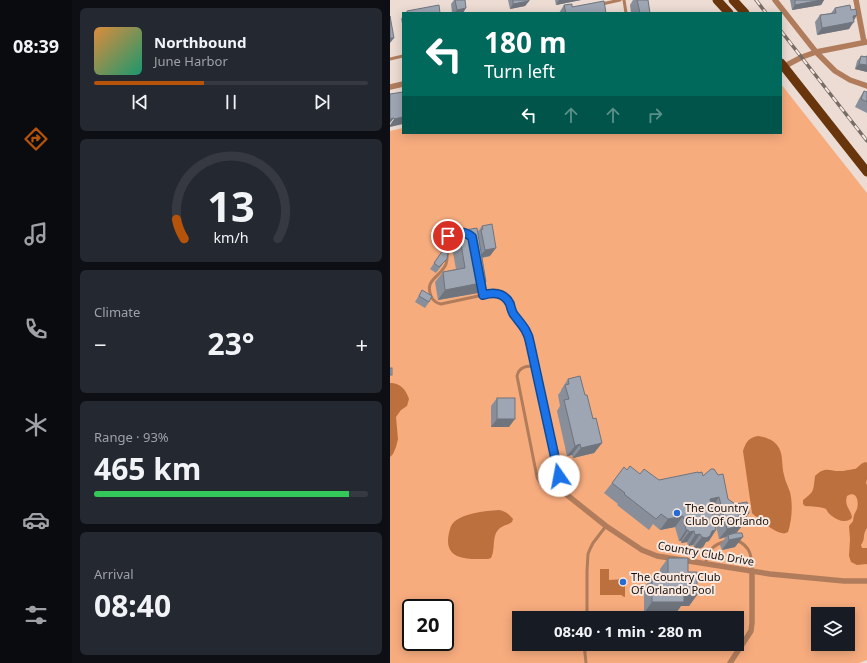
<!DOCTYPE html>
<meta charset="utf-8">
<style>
:root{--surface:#171b24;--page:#242831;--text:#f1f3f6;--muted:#9ea1a6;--line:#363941;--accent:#b45309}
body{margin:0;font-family:"Noto Sans",sans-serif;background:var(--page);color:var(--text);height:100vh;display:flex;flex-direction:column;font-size:15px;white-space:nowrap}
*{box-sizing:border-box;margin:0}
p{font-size:13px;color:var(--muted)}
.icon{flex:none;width:22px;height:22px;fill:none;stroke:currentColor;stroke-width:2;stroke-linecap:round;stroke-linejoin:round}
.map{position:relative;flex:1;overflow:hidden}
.details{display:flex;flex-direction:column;gap:8px;padding:8px;background:#0d0f14;width:318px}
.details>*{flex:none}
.guide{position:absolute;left:12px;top:12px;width:380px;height:122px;border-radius:0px;box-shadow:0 2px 10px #0003;background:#00695c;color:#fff;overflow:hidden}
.tools{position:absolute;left:421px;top:607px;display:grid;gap:8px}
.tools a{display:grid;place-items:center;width:44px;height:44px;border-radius:0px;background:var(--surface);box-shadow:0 2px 10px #0003;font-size:20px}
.speed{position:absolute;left:12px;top:599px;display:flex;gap:8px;font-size:20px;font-weight:700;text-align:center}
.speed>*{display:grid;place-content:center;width:52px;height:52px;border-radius:50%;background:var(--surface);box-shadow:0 2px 10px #0003;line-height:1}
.speed .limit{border:2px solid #111;border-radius:6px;background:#fff;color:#111}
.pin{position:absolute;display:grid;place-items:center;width:34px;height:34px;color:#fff;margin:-17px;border:2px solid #fff;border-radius:50%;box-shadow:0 1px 4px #0007}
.me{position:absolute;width:44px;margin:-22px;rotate:348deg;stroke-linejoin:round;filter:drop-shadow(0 0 3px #0008)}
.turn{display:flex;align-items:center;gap:14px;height:84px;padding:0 16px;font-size:18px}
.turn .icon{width:52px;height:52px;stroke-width:2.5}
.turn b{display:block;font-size:28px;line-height:34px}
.lanes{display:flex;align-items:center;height:38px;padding:0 16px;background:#0003;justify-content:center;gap:20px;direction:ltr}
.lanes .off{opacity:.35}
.big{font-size:30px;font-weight:700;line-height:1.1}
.details .card{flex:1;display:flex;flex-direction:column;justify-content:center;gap:6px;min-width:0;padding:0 14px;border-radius:6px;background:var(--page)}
.details .dial{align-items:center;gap:0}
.dial svg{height:104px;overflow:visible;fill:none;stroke:var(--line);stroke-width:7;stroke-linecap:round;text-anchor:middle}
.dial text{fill:var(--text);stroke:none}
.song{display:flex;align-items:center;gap:12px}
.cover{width:48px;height:48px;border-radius:6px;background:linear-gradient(135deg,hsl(30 70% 55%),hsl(160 70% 35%))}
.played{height:4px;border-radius:2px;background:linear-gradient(90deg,var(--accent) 40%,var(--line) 40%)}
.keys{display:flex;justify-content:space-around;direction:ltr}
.heat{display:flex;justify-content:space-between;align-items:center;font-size:22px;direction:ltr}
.charge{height:6px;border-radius:3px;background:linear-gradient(90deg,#34c759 93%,var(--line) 0)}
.trip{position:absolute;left:122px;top:611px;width:232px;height:40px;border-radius:0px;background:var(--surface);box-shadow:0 2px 10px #0003;font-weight:700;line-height:40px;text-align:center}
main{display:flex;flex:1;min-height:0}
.tab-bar{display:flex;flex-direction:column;width:72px;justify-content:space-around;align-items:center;background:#090b0e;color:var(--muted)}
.tab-bar .icon{width:28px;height:28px}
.tab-bar .active{color:var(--accent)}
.tab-bar b{font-size:18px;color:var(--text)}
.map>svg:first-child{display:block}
.green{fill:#f7ac7e;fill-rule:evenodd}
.water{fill:#bc703e}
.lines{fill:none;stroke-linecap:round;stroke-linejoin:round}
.lane{stroke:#b07c5c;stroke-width:3}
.street{stroke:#b07c5c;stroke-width:5.5}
.primary{stroke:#69350d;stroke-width:9}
.rail-casing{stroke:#776d67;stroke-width:3.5}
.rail{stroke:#f9e9e0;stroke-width:2;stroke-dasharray:6;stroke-linecap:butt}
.wall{fill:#888f9a}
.shaded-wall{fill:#6f747d}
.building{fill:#9ea6b3;stroke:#6f747d}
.route-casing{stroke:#114b97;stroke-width:10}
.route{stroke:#1a73e8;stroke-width:7}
.poi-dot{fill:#236bd6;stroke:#f9e9e0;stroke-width:1.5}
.labels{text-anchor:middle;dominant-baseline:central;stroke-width:4;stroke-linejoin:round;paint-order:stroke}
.poi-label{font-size:11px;fill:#18120f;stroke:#f9e9e0;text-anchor:start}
.street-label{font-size:11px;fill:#18120f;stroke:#f9e9e0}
</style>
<main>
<nav class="tab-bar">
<b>08:39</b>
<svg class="icon active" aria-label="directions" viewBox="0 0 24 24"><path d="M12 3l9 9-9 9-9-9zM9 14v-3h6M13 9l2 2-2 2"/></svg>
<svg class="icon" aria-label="music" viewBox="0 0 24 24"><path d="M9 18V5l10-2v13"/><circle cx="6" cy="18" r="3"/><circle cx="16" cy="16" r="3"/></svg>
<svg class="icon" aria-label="phone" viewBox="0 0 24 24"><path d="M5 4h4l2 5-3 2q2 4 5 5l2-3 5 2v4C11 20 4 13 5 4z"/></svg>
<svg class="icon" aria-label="climate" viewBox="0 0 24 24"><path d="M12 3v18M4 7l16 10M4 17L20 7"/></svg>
<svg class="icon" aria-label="car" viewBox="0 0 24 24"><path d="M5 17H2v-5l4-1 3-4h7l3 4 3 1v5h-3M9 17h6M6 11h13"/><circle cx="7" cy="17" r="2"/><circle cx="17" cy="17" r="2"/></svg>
<svg class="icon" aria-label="filters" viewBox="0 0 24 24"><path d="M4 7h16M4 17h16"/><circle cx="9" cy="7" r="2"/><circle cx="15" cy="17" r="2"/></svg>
</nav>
<section class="details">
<div class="card">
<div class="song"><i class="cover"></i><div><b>Northbound</b><p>June Harbor</p></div></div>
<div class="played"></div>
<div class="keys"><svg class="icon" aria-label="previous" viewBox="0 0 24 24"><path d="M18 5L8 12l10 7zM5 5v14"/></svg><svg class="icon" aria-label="pause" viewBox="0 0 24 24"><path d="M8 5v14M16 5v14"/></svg><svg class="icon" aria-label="next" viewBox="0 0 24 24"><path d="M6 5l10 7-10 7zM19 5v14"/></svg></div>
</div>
<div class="card dial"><svg viewBox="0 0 100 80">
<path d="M14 69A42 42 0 1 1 86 69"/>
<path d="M14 69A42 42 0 0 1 8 54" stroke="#b45309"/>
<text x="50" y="56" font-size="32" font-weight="700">13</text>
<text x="50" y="72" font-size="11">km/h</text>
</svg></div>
<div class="card"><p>Climate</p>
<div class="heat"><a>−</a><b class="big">23°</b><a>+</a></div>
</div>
<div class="card"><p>Range · 93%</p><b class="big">465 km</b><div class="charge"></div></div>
<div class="card"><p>Arrival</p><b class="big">08:40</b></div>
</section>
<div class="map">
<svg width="477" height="663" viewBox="0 0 477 663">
<rect width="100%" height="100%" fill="#ecdcd3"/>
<!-- green -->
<path class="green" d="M391,84L477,193V660L469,663H0V131L13,128V133H391ZM21,608H55V642H21ZM428,614H458V644H428ZM129,618H347V644H129Z"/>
<!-- water -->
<g class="water">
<path d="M0,383C11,383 16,390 19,399L17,406L11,410L6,417L8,439L6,447L3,454L0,457Z"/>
<path d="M368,436C375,437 382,439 387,445C394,453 391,465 394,475C395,481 398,486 400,492C403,504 402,520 398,532C395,533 395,534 392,533C386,533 367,518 362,513L353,451C356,442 358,438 368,436Z"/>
<path d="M476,462L477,463V479L476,483L477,485V528C472,535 476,538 471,545L472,548H477V564L467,565L461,562L459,556L460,539L459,526C460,524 462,523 463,521C463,521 464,515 464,515C465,513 466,511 467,509C469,502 467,490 457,496C454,506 460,508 462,517L461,519C459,520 457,521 455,521C448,522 438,514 436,509C429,506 422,507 415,506L413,504V500C425,491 423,491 425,476C436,465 440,472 452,471C454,471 463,469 465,469C469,467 470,463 476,462Z"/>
<path d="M109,510C115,511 119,514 123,519L122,522C118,525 114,525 110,528C101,535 106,549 101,558L98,559C88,559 76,560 67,556C61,553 58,548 58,541C58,537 59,531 61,526C68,513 96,511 109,510Z"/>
<polygon points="210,569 219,569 219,580 235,579 235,597 232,596 232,595 210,595"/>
</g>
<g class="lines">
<!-- lane -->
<g class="lane">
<polyline points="234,0 236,13"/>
<polyline points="212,4 230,0"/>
<polyline points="0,59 13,56"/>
<path d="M70,233C65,234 60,234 57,238C56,247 59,256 56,264C51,277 34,279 41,296C43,301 46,303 51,304L93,295"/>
<path d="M91,284L93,295L103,293L110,294L115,297L118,300L124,315L130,321L137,333L140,340L172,491C158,494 153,489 147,477L127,376C129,367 137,365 145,367"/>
<path d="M346,540C361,546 362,557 362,571"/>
<path d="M315,564C319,550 322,545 336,541"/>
<polyline points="197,618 197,571 198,554 200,549 203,543 216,526"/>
<polyline points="194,644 196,663"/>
</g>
<!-- street -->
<g class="street">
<polyline points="385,0 426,52 445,71 460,80 477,86"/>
<polyline points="466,0 474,42"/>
<polyline points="393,67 412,57 426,52 477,42"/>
<polyline points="0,87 13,84"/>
<polyline points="172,491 216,526 252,550 267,556 380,574 454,581 477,581"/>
<polyline points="340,663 361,631 362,623 362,571"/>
</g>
<!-- primary -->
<g class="primary">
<polyline points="327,0 339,13"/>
<polyline points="343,0 355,13"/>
<polyline points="391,63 477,172"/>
</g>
<!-- rail casing -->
<g class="rail-casing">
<g id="rail">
<polyline points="366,0 376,13"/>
<polyline points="391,31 477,141"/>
</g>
</g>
<!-- rail -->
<use href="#rail" class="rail"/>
</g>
<!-- wall -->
<g class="wall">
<polygon points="64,0 75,0 73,13 62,13 61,4"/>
<polygon points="118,0 139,0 139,1 135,6 120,9"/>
<polygon points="165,0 191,0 166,5"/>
<polygon points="243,0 258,0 260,13 241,13 240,5"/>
<polygon points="400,0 434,0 431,5 402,10"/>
<polygon points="174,5 182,7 216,13 169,13"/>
<polygon points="445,8 463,21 464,22 459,29 427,35 425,22 430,15 441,13"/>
<polygon points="13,16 13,28 11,19"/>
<polygon points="477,55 477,72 465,69 467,61 471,56 475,57"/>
<polygon points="474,91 477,92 477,113 465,107 469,99"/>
<polygon points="92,226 100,256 92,258 96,282 88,293 48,300 45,282 53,272 66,269 61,242 69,231 87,233"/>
<polygon points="53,250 53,264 46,273 40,269"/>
<polygon points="32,290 39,302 35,308 25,302"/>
<polygon points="178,379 195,395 212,443 204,453 183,458 182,455 177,456 167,411 170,406 168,395 171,391 171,390"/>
<polygon points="107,398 119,427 101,427 101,406"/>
<polygon points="237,470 269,480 308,473 313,476 338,499 352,524 350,524 351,527 346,533 345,547 332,550 330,545 336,537 329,539 322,508 319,541 316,542 313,547 309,549 304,547 303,545 298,546 297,542 291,543 291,541 289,541 285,527 270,530 263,524 259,530 227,505 228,504 214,493 222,483"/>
<polygon points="278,558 298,572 307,595 299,606 291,606 286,613 254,613 254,588 262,577 270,577 270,569"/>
</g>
<!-- shaded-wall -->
<g class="shaded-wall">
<polygon points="169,0 191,0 166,5"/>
<polygon points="431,0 434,0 431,5 402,10 405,5"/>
<polygon points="139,1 135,6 120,9 123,4"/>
<polygon points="76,8 73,13 64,13 67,10"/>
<polygon points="467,15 459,29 427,35 432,28 463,16"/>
<polygon points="0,38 4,38 0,43"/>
<polygon points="469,64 477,65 477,72 465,69"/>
<polygon points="13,117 13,124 0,127 0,125 4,119"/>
<polygon points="4,118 0,123 0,119"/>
<polygon points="106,248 100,256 89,258 95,250"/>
<polygon points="96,282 88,293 48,300 55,290"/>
<polygon points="107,419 125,419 119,427 101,427"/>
<polygon points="212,443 204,453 183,458 191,448"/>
<polygon points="190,444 182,455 177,456 185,446"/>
<polygon points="329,497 322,508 320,499"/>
<polygon points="359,513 352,524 341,526 348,516"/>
<polygon points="293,516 285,527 270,530 278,519"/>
<polygon points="344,527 351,527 343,537 338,535 336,537 329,539 337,529"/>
<polygon points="296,530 298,530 291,541 289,541"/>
<polygon points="326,530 319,541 316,542 313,547 309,549 304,547 312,537 322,531"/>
<polygon points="304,531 297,542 291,543 299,532"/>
<polygon points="310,534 303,545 298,546 305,535"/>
<polygon points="353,537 345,547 332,550 339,540"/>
<polygon points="294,595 307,595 299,606 291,606 286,613 254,613 262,602"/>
</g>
<!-- building -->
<g class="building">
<polygon points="65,0 75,0 76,8 67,10"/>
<polygon points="123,0 139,0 139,1 123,4"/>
<polygon points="247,0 258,0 260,13 250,13"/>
<polygon points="405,0 431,0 405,5"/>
<polygon points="214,1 216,13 176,13 174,5 182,4 182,7"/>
<polygon points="49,5 50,13 17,13 17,11"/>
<polygon points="460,5 461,10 466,9 467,15 463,16 464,22 432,28 430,15 446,13 445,8"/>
<polygon points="0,16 4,38 0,38"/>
<polygon points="471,56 477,57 477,65 469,64"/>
<polygon points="474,91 477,92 477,102 471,99"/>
<polygon points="13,92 13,117 4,119 4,118 0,119 0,94"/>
<polygon points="102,224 106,248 95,250 91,230 93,229 92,226"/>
<polygon points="87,228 96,282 55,290 53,272 75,268 69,231"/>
<polygon points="53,250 58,253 57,259 49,267 44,263"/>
<polygon points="32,290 42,296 39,302 29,296"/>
<rect x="0" y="368" width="2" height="7"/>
<polygon points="190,376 195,395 197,395 203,419 206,418 212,443 191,448 190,444 185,446 174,400 179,399 175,385 179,384 178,379"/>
<rect x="107" y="398" width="18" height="21"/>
<polygon points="240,466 250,474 254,469 269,480 308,472 308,473 312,472 313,476 321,469 324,469 328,475 333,474 338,499 345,504 357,502 359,513 348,516 351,527 344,527 337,529 329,497 320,499 326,530 322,531 320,536 316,538 312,537 310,534 305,535 304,531 299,532 298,530 296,530 293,516 278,519 271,514 266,519 234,494 235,493 222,483 234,467 237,470"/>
<polygon points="345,533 352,533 353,537 339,540 338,535"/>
<polygon points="278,558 298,558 298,572 307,572 307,595 294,595 294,602 262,602 262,577 278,577"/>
</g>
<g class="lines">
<!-- route casing -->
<g class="route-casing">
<path id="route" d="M58,236C66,232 75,231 82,237L93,295C104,292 114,292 120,304C121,308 122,313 125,316C132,325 138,331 140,343L169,476"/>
</g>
<!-- route -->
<use href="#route" class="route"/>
</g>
<!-- markers -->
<g class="poi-dot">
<circle cx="287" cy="513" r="4"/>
<circle cx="233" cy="582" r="4"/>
</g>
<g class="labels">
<!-- poi labels -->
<g class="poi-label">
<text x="295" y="507">The Country<tspan x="295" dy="13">Club Of Orlando</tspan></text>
<text x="241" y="576">The Country Club<tspan x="241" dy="13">Of Orlando Pool</tspan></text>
</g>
<!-- street labels -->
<g class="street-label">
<text transform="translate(316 553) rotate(10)">Country Club Drive</text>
</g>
</g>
</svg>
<div class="tools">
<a><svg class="icon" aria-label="layers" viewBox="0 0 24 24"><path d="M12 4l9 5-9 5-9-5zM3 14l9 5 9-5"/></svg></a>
</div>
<div class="speed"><div class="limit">20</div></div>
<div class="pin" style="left:58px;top:236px;background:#d93025"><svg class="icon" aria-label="arrive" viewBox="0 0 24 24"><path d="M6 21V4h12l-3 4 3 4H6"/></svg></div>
<svg class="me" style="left:169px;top:476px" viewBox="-20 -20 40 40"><circle r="19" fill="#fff"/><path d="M0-13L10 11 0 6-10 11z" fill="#1a73e8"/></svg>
<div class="trip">08:40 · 1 min · 280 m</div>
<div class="guide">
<div class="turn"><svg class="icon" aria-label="left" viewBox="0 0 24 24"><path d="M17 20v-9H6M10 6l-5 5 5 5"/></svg><div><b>180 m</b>Turn left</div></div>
<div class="lanes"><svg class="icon" aria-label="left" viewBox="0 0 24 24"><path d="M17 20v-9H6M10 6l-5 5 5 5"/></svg><svg class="icon off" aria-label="ahead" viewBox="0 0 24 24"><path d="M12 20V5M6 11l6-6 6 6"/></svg><svg class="icon off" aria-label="ahead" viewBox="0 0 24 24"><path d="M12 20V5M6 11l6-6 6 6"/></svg><svg class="icon off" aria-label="right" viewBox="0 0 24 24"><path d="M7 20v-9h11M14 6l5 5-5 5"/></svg></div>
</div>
</div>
</main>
